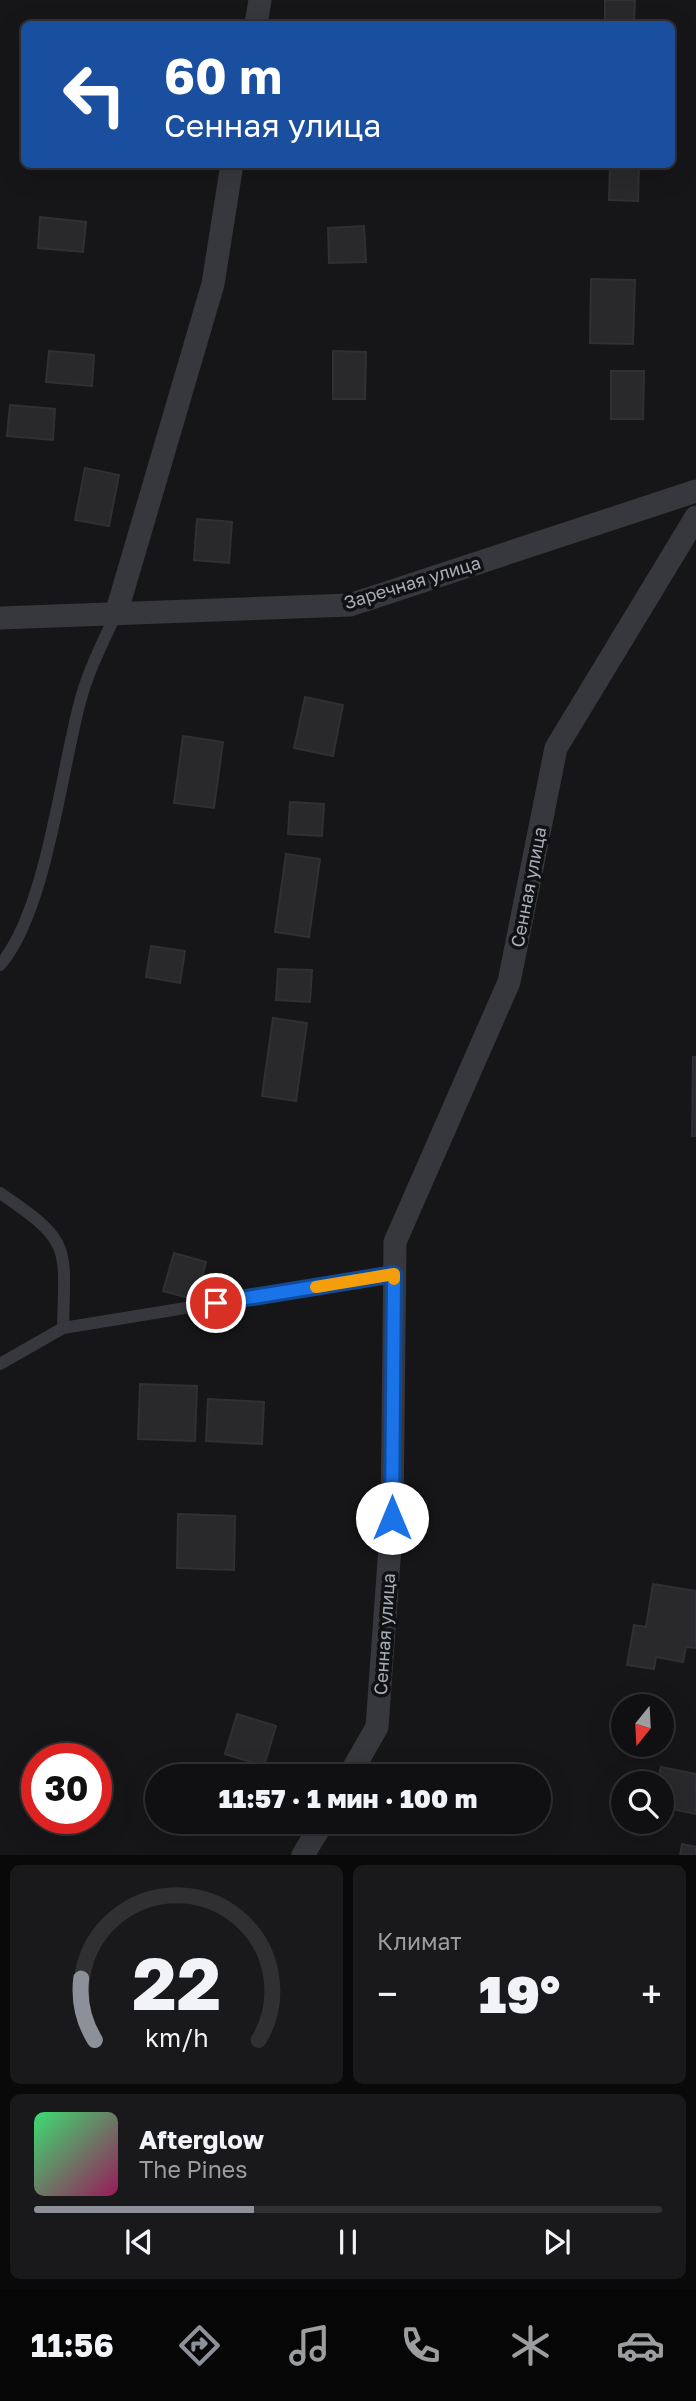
<!DOCTYPE html>
<html lang="ru">
<meta charset="utf-8">
<style>
:root{--surface:#101012;--page:#19191b;--text:#f1f3f6;--muted:#9c9d9f;--line:#303032;--accent:#8c9099}
body{margin:0;font-family:"Golos Text",sans-serif;background:var(--page);color:var(--text);height:100vh;display:flex;flex-direction:column;font-size:26px;white-space:nowrap}
*{box-sizing:border-box;margin:0}
p{font-size:23px;color:var(--muted)}
.icon{flex:none;width:38px;height:38px;fill:none;stroke:currentColor;stroke-width:2;stroke-linecap:round;stroke-linejoin:round}
.map{position:relative;height:1855px;overflow:hidden}
.sheet{display:flex;flex-direction:column;gap:10px;padding:10px;background:#09090a;flex:1}
.sheet>*{flex:none}
.top-card{position:absolute;left:21px;top:21px;width:654px;height:147px;border-radius:10px;box-shadow:0 7px 28px #0002,0 0 0 2px var(--line);background:#1a4fa0;color:#fff;overflow:hidden}
.needle{width:46px;rotate:198deg}
.buttons{position:absolute;left:611px;top:1694px;display:grid;gap:14px}
.buttons a{display:grid;place-items:center;width:63px;height:63px;border-radius:50%;background:var(--surface);box-shadow:0 7px 28px #0002,0 0 0 2px var(--line);font-size:35px}
.speed{position:absolute;left:21px;top:1743px;display:flex;gap:14px;font-size:35px;font-weight:700;text-align:center}
.speed>*{display:grid;place-content:center;width:91px;height:91px;border-radius:50%;background:var(--surface);box-shadow:0 7px 28px #0002,0 0 0 2px var(--line);line-height:1}
.speed .limit{border:10px solid #d22;background:#fff;color:#111}
.pin{position:absolute;display:grid;place-items:center;width:60px;height:60px;color:#fff;margin:-30px;border:4px solid #fff;border-radius:50%;box-shadow:0 2px 7px #0007}
.me{position:absolute;width:77px;margin:-38px;rotate:0deg;stroke-linejoin:round;filter:drop-shadow(0 0 5px #0008)}
.turn{display:flex;align-items:center;gap:24px;height:147px;padding:0 28px;font-size:32px}
.turn .icon{width:91px;height:91px;stroke-width:2.5}
.turn b{display:block;font-size:49px;line-height:60px}
.big{font-size:52px;font-weight:800;line-height:1.1}
.sheet .widget{flex:1;display:flex;flex-direction:column;justify-content:center;gap:10px;min-width:0;padding:0 24px;border-radius:10px;background:var(--page)}
.sheet .dial{align-items:center;gap:0}
.dial svg{height:182px;overflow:visible;fill:none;stroke:var(--line);stroke-width:7;stroke-linecap:round;text-anchor:middle}
.dial text{fill:var(--text);stroke:none}
.song{display:flex;align-items:center;gap:21px}
.cover{width:84px;height:84px;border-radius:10px;background:linear-gradient(135deg,hsl(140 70% 55%),hsl(330 70% 35%))}
.played{height:7px;border-radius:4px;background:linear-gradient(90deg,var(--accent) 35%,var(--line) 35%)}
.keys{display:flex;justify-content:space-around;direction:ltr}
.heat{display:flex;justify-content:space-between;align-items:center;font-size:38px;direction:ltr}
.sheet .tiles{flex:1;display:grid;gap:10px;grid-template-columns:1fr 1fr}
.widget:last-child{grid-column:span 2}
.trip{position:absolute;left:145px;top:1764px;width:406px;height:70px;border-radius:35px;background:var(--surface);box-shadow:0 7px 28px #0002,0 0 0 2px var(--line);font-weight:800;line-height:70px;text-align:center}
.tab-bar{display:flex;height:112px;justify-content:space-around;align-items:center;background:#060607;color:var(--muted)}
.tab-bar .icon{width:49px;height:49px}
.tab-bar .on{color:var(--accent)}
.tab-bar b{font-size:32px;color:var(--text)}
.map>svg:first-child{display:block}
.building{fill:#29292c;stroke:#303034;stroke-width:2}
.lines{fill:none;stroke-linecap:round;stroke-linejoin:round}
.service{stroke:#37383d;stroke-width:12}
.minor{stroke:#37383d;stroke-width:23}
.route-casing{stroke:#114b97;stroke-width:18}
.route{stroke:#1a73e8;stroke-width:12}
.slow{stroke:#f59e0b;stroke-width:12}
.labels{text-anchor:middle;dominant-baseline:central;stroke-width:7;stroke-linejoin:round;paint-order:stroke}
.street-label{font-size:18px;fill:#a8adb8;stroke:#111113}
</style>
<div class="map">
<svg width="696" height="1855" viewBox="0 0 696 1855">
<rect width="100%" height="100%" fill="#161618"/>
<!-- building -->
<g class="building">
<polygon points="605,0 635,0 634,24 605,24"/>
<polygon points="610,164 639,164 638,201 609,200"/>
<polygon points="40,217 86,222 83,252 38,248"/>
<polygon points="364,226 366,262 329,263 328,228"/>
<polygon points="591,279 635,280 633,344 590,343"/>
<polygon points="49,351 94,355 92,386 46,382"/>
<polygon points="333,351 366,352 365,399 333,399"/>
<polygon points="611,371 644,371 643,419 611,419"/>
<polygon points="10,405 55,409 53,440 7,436"/>
<polygon points="85,468 119,475 109,526 75,520"/>
<polygon points="197,519 232,522 229,563 194,560"/>
<polygon points="305,697 343,705 333,756 294,748"/>
<polygon points="183,736 223,742 214,808 174,803"/>
<polygon points="290,802 324,804 322,836 288,834"/>
<polygon points="286,854 320,859 309,937 275,932"/>
<polygon points="151,946 185,951 180,983 146,977"/>
<polygon points="278,969 312,970 310,1002 276,1000"/>
<polygon points="273,1018 307,1023 296,1101 262,1096"/>
<polygon points="693,1057 696,1057 696,1136 692,1136"/>
<polygon points="174,1253 206,1262 196,1300 163,1291"/>
<polygon points="140,1384 197,1386 195,1441 138,1439"/>
<polygon points="208,1399 264,1402 262,1444 206,1441"/>
<polygon points="178,1514 235,1516 234,1570 177,1568"/>
<polygon points="653,1584 696,1591 696,1648 686,1647 683,1662 656,1657 654,1669 627,1665 634,1625 646,1627"/>
<polygon points="237,1714 276,1726 264,1766 225,1754"/>
<polygon points="661,1767 696,1774 696,1814 662,1807 662,1783 657,1783"/>
<polygon points="682,1844 696,1847 696,1855 680,1855"/>
</g>
<g class="lines">
<!-- service -->
<g class="service">
<path d="M0,965C46,912 61,772 80,702C88,671 103,642 116,614"/>
<path d="M0,1193C72,1242 65,1245 63,1328"/>
<polyline points="0,1364 63,1328 394,1274"/>
</g>
<!-- minor -->
<g class="minor">
<polyline points="256,24 260,0"/>
<polyline points="116,614 213,284 232,164"/>
<polyline points="0,618 350,605 696,491"/>
<polyline points="349,1776 377,1727 392,1519 395,1242 509,982 556,748 696,517"/>
<polyline points="303,1855 323,1822"/>
</g>
</g>
<g class="lines">
<!-- route casing -->
<g class="route-casing">
<polyline id="route" points="216,1303 394,1274 392,1518"/>
</g>
<!-- route -->
<use href="#route" class="route"/>
<!-- slow -->
<polyline class="slow" points="316,1287 394,1274 394,1279"/>
</g>
<g class="labels">
<!-- street labels -->
<g class="street-label">
<text transform="translate(412 582) rotate(-17)">Заречная улица</text>
<text transform="translate(528 887) rotate(-79)">Сенная улица</text>
<text transform="translate(384 1634) rotate(-86)">Сенная улица</text>
</g>
</g>
</svg>
<div class="buttons">
<a><svg class="needle" viewBox="-14 -14 28 28"><path d="M0-13l5 13h-10z" fill="#e53935"/><path d="M0 13l5-13h-10z" fill="#9c9d9f"/></svg></a>
<a><svg class="icon" aria-label="search" viewBox="0 0 24 24"><circle cx="10" cy="10" r="6"/><path d="M15 15l6 6"/></svg></a>
</div>
<div class="speed"><div class="limit">30</div></div>
<div class="pin" style="left:216px;top:1303px;background:#d93025"><svg class="icon" aria-label="arrive" viewBox="0 0 24 24"><path d="M6 21V4h12l-3 4 3 4H6"/></svg></div>
<svg class="me" style="left:392px;top:1518px" viewBox="-20 -20 40 40"><circle r="19" fill="#fff"/><path d="M0-13L10 11 0 6-10 11z" fill="#1a73e8"/></svg>
<div class="trip">11:57 · 1 мин · 100 m</div>
<div class="top-card">
<div class="turn"><svg class="icon" aria-label="left" viewBox="0 0 24 24"><path d="M17 20v-9H6M10 6l-5 5 5 5"/></svg><div><b>60 m</b>Сенная улица</div></div>
</div>
</div>
<section class="sheet">
<div class="tiles">
<div class="widget dial"><svg viewBox="0 0 100 80">
<path d="M14 69A42 42 0 1 1 86 69"/>
<path d="M14 69A42 42 0 0 1 8 42" stroke="#8c9099"/>
<text x="50" y="56" font-size="32" font-weight="700">22</text>
<text x="50" y="72" font-size="11">km/h</text>
</svg></div>
<div class="widget"><p>Климат</p>
<div class="heat"><a>−</a><b class="big">19°</b><a>+</a></div>
</div>
<div class="widget">
<div class="song"><i class="cover"></i><div><b>Afterglow</b><p>The Pines</p></div></div>
<div class="played"></div>
<div class="keys"><svg class="icon" aria-label="previous" viewBox="0 0 24 24"><path d="M18 5L8 12l10 7zM5 5v14"/></svg><svg class="icon" aria-label="pause" viewBox="0 0 24 24"><path d="M8 5v14M16 5v14"/></svg><svg class="icon" aria-label="next" viewBox="0 0 24 24"><path d="M6 5l10 7-10 7zM19 5v14"/></svg></div>
</div>
</div>
</section>
<nav class="tab-bar">
<b>11:56</b>
<svg class="icon on" aria-label="directions" viewBox="0 0 24 24"><path d="M12 3l9 9-9 9-9-9zM9 14v-3h6M13 9l2 2-2 2"/></svg>
<svg class="icon" aria-label="music" viewBox="0 0 24 24"><path d="M9 18V5l10-2v13"/><circle cx="6" cy="18" r="3"/><circle cx="16" cy="16" r="3"/></svg>
<svg class="icon" aria-label="phone" viewBox="0 0 24 24"><path d="M5 4h4l2 5-3 2q2 4 5 5l2-3 5 2v4C11 20 4 13 5 4z"/></svg>
<svg class="icon" aria-label="climate" viewBox="0 0 24 24"><path d="M12 3v18M4 7l16 10M4 17L20 7"/></svg>
<svg class="icon" aria-label="car" viewBox="0 0 24 24"><path d="M5 17H2v-5l4-1 3-4h7l3 4 3 1v5h-3M9 17h6M6 11h13"/><circle cx="7" cy="17" r="2"/><circle cx="17" cy="17" r="2"/></svg>
</nav>
